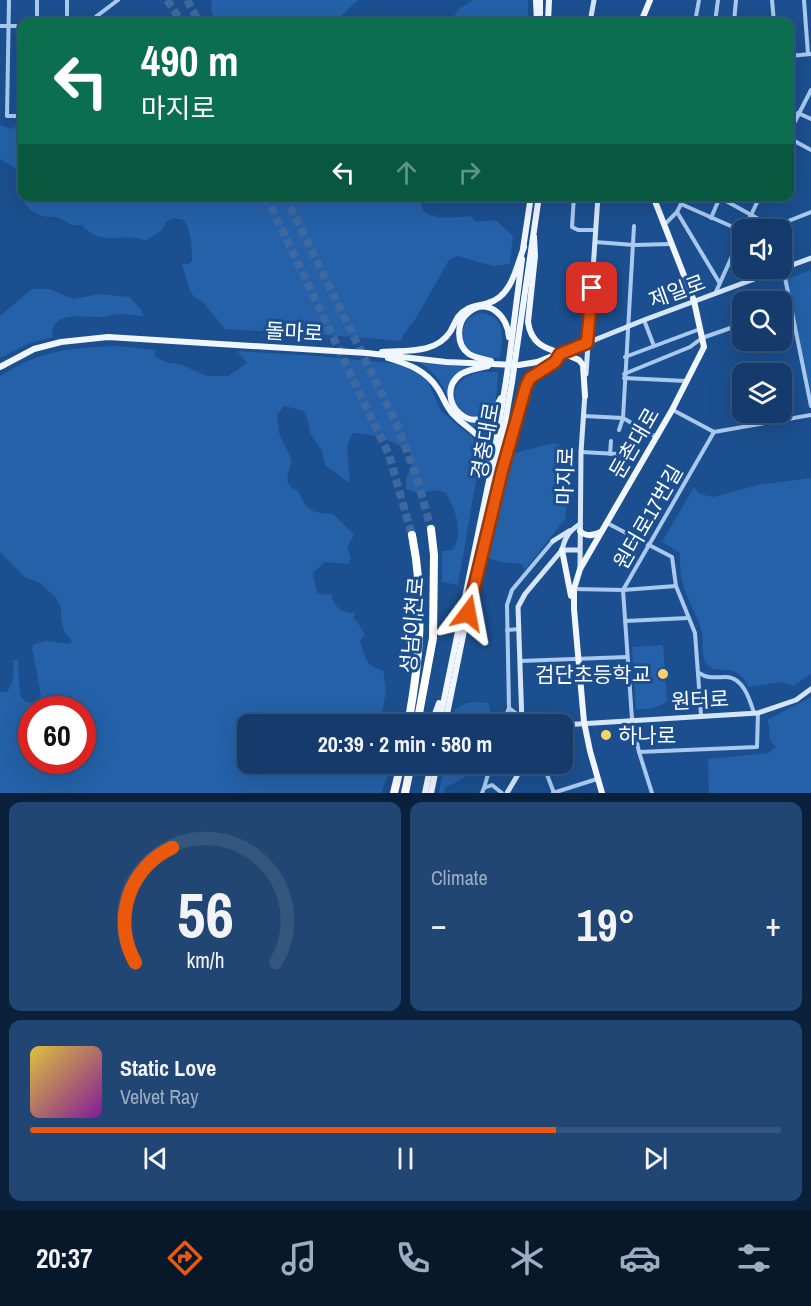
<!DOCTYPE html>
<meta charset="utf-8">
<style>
:root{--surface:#143b6b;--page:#214673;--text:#f1f3f6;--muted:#9dadc1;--line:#33557e;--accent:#ea580c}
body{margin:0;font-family:"Archivo Narrow","Noto Sans KR",sans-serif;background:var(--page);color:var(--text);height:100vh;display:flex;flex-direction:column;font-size:22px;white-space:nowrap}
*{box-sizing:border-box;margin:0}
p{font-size:20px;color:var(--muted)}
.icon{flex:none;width:33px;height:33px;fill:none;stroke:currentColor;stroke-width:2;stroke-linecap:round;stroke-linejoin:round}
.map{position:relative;height:793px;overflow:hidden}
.drawer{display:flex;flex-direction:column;gap:9px;padding:9px;background:#0b203b;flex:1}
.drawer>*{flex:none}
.hud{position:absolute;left:18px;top:18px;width:776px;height:183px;border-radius:12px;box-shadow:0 6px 24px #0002,0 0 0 2px var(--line);background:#0b6e4f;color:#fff;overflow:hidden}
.buttons{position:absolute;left:732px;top:219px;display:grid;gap:12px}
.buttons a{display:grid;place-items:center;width:60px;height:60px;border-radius:12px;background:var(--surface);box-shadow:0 6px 24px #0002,0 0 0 2px var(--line);font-size:30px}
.speed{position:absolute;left:18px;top:696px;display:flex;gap:12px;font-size:30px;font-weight:700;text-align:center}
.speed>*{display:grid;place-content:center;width:78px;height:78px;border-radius:50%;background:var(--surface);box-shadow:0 6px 24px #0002,0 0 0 2px var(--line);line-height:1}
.speed .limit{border:9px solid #d22;background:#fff;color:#111}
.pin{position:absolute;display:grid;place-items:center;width:51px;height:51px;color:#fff;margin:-26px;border-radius:12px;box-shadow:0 3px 9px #0006}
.me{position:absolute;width:66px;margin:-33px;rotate:13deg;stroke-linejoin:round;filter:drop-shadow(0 0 4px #0008)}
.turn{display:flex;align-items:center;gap:21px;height:126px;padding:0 24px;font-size:27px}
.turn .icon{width:78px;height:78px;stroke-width:2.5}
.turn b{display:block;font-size:42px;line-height:51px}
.lanes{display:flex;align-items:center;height:57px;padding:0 24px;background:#0003;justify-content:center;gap:30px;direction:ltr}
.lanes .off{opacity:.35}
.big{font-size:45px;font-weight:800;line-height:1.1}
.drawer .tile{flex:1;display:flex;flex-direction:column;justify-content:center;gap:9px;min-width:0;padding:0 21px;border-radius:12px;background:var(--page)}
.drawer .dial{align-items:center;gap:0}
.dial svg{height:156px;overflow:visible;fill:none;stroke:var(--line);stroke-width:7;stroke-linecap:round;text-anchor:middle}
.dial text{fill:var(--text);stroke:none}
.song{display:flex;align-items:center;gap:18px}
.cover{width:72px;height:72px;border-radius:9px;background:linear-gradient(135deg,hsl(50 70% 55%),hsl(290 70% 35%))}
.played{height:6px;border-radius:3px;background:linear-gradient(90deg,var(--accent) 70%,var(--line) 70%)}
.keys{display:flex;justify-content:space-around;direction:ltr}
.heat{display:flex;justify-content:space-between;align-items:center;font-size:33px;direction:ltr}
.drawer .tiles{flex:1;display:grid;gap:9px;grid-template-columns:1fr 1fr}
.tile:last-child{grid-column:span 2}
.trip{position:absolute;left:237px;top:714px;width:336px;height:60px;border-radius:12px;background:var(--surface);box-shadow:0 6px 24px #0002,0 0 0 2px var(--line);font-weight:800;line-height:60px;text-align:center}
.tab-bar{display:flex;height:96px;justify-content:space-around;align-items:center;background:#08182b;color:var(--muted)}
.tab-bar .icon{width:42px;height:42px}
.tab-bar .active{color:var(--accent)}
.tab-bar b{font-size:27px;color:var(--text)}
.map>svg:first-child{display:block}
.green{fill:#2461a8;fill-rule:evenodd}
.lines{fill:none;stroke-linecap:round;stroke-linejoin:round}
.highway-tunnel{stroke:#3d69a0;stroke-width:8;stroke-dasharray:8 4;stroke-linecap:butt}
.street{stroke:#a9c9ee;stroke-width:4}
.secondary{stroke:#d6e6fa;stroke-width:5}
.primary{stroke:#f0f6ff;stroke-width:6}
.highway{stroke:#fff;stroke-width:8}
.primary-bridge{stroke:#f0f6ff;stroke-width:6}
.route-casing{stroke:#983908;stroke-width:15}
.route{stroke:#ea580c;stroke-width:10}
.poi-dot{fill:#ffd166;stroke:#1b4f8f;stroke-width:2}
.labels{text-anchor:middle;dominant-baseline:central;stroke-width:6;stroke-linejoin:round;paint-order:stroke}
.street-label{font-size:21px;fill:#fff;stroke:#1b4f8f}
.poi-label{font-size:21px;fill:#fff;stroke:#1b4f8f;text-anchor:end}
</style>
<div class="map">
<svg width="811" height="793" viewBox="0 0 811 793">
<rect width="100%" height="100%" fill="#1b4f8f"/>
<!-- green -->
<g class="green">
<polygon points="212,0 358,0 335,22 214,22 211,9"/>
<polygon points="473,0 528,0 528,22 450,22 459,9"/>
<polygon points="22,122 22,175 20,171 0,159 0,125 12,129"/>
<path d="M164,197L170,200L173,196L422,197C415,224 455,217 470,216L476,222L496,220L513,236L510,264L493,266L457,256L449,260L416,318L402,337V341L354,337L225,329L202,301L195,298L190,291L182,264H188L192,261C192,247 191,231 184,220L173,218L166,222L162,230L145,241C123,230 105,250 82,225C71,227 68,222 59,218C51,215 56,218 49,217C37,216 24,208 23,197Z"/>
<polygon points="811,270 811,403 786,279"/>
<path d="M32,289H50L73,299L99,294L129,297L140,308L144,316C136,316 127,314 120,314C113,314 107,317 101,317C85,317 48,310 53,337L30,343L0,358V316Z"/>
<path d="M478,313C507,314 503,336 500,358C491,358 480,358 471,353C460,347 460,326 469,318C472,316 475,315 478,313Z"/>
<path d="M119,346L155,350V357L168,363L180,364L206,376H228L247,363L237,351L318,356L401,364L409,366L427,379L441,411L473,438L477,445L478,469L458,585L442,582V551L452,550C465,535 455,508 446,493C436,489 430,490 420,494L406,489V479L414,457C400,442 373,433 353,433C342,449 351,466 349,483L325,465L322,451L310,433L308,421L304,411L284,406L277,415L279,433L292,461C288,473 282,485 298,491C308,512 309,512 333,514L354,535L347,547L351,558L348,564L325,562L313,573L317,593L323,595L331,593C334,608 341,613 356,613L353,618L358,623L365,635L360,641C365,657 366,667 383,670L386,689L381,724H248V764H387V777L381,793H0V692H7C14,682 14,673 13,660H18L20,696L26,702H34L41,696L32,648L34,644L47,641L69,644L72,641L64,631L61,619V607L55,597L40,583L25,577L0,552V376C44,349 69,348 119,346ZM32,710H82V760H32Z"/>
<path d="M419,362L469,367C455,373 450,379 447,395C440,379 433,371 419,362Z"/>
<path d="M480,372H498C497,382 498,395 494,405C477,442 423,386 480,372Z"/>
<path d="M496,411L492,456L479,431L464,421C479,423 486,422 496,411Z"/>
<polygon points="554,443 572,453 565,519 525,570 522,564 500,562 486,557 488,540 511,454"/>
<path d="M811,478V674L793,686L781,682L748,687C737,659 717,678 707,664C700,656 704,642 702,633C698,615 686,599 682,581C680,572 680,562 680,553L662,542L694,487L700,494L713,497L758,485Z"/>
<path d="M663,645L667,701C657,709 649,709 636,709L632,647Z"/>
<path d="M811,697V793H709L708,759L768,753L776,747C764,737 773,731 767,720Z"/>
<polygon points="478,702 488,703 490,708 491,724 452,724 455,709 467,703"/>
<path d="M444,764H475C471,774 456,784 445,787L444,793H439Z"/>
</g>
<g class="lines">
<!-- highway-tunnel -->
<g class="highway-tunnel">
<polyline points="167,0 182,22"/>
<polyline points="187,0 199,22"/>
<polyline points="266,196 389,455 412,535"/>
<polyline points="285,196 397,425 417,478 431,529"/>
</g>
<!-- street -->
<g class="street">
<polyline points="9,0 7,116 22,116"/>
<polyline points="772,0 774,22"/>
<polyline points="804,0 808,54"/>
<polyline points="37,22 37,0"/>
<polyline points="67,22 67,0"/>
<polyline points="89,22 118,0"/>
<polyline points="695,22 699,0"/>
<polyline points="715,22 718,0"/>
<polyline points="734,22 736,0"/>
<polyline points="0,26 22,26"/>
<polyline points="789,56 811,54"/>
<polyline points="798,113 811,119"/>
<polyline points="789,133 811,90"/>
<polyline points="789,138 811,150"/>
<polyline points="574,196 572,227 578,230 596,230"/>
<polyline points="717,196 773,227 774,230"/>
<polyline points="681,204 742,231"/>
<polyline points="677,212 719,282"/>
<polyline points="711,218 720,197"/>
<polyline points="664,225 677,212 685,196"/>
<polyline points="773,227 811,212"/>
<polyline points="744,230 760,196"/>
<polyline points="595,242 634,245 670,244"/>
<polyline points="782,263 811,406"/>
<polyline points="715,294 742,234"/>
<polyline points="782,309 791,306"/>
<polyline points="644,320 654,346"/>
<polyline points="625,357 700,329"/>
<polyline points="624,374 690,347 702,338 742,324"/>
<polyline points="624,378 686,381"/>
<polyline points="673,410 714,432 811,415"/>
<polyline points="584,416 623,418 656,437"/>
<polyline points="619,430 623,418 634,226"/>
<polyline points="581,452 618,454 627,459"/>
<polyline points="610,454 611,441"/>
<polyline points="607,523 672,557 676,586 695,633 701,715"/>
<polyline points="574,589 623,590 676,586"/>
<polyline points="625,621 688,618"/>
<polyline points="507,630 519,629"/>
<polyline points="520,661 627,657"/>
<path d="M699,673C708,679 715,677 726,677C743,677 750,700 754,713"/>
<polyline points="521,717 509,708 507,605 512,590 553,541"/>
<polyline points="503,724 509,708"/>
<polyline points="639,752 757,747 758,713"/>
<polyline points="543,764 554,793"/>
<polyline points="484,788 491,764"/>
<polyline points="482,793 484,788 492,785 502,793"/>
<polyline points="553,793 597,779"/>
<polyline points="652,793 639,752 632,719 623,590 714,432"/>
</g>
<!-- secondary -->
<g class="secondary">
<polyline points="590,22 594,0"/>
<polyline points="587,343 644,320 811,258"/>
<polyline points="586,374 598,196"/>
<polyline points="553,541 569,531"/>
<path d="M562,550C565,537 569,531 580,524"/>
<polyline points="580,569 581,452 585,393"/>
<polyline points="522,724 518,607 525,594 562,550 579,550"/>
<polyline points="562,725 758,713 796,700 811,689"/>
<polyline points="507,793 520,771 521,764"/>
</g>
<!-- primary -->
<g class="primary">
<polyline points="536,0 537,22"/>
<polyline points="540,0 540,14"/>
<polyline points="548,22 549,0"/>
<polyline points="641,22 650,0"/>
<path d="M534,237L535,256L528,322C532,352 557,349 579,360L583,365L585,396"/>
<polyline points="523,249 531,196"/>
<path d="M382,352C405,350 436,354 450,332C455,324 457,314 466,310C473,305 480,306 488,303C512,296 516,268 524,247"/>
<polyline points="510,353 522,259"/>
<polyline points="516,354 539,196"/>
<path d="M388,358C408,364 426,370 438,389C443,397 446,406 452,413C469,432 487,434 490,463"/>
<path d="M491,361C484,359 475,358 469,354C456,345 456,323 468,313C487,296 508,316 509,337"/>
<path d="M488,366C479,368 469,369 461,374C429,397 477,449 501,398"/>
<polyline points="0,367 34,349 61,342 108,337 367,353 446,362 519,365 537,362 587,343"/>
<path d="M496,498L526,386C534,371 551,368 560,354"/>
<path d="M580,531C586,537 593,536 601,532"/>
<polyline points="562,550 571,596"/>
<polyline points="425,719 435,714 439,703"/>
<polyline points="391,724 401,724"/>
<polyline points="439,724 493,461 506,381"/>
<polyline points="445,724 497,469 512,382"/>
<polyline points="425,793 431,764"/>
<polyline points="431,793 437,764"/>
<polyline points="602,793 590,751 584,722 574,609 574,589 580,569 672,410 704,347 694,301 653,196"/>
</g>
<!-- highway -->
<g class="highway">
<path d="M408,724C420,659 425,600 412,535"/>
<polyline points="417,724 433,638 434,555 431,529"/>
<polyline points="394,793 401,764"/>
<polyline points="405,793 411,764"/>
</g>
<!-- primary-bridge -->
<g class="primary-bridge">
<polyline points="506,381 510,353"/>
<polyline points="512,382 516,354"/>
</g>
</g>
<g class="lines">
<!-- route casing -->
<g class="route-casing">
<polyline id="route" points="468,613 502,471 526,386 530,378 555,362 560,354 587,343 592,288"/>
</g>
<!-- route -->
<use href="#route" class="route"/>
</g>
<!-- markers -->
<g class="poi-dot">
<circle cx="663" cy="674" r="6"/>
<circle cx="606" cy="735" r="6"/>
</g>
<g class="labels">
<!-- street labels -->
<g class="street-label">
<text transform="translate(677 291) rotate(-20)">제일로</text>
<text transform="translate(294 332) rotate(3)">돌마로</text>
<text transform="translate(485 441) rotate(-80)">경충대로</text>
<text transform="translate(634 443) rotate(-60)">둔촌대로</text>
<text transform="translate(565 476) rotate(-88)">마지로</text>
<text transform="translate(648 517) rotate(-60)">원터로17번길</text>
<text transform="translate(412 625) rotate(-85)">성남이천로</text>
<text transform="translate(700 700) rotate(-3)">원터로</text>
</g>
<!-- poi labels -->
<g class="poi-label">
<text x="651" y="674">검단초등학교</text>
<text x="618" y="735" text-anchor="start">하나로</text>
</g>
</g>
</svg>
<div class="buttons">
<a><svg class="icon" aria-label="sound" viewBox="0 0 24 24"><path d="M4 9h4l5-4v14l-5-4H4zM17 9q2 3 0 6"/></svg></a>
<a><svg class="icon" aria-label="search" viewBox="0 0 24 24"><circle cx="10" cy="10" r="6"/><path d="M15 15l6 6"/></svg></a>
<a><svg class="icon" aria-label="layers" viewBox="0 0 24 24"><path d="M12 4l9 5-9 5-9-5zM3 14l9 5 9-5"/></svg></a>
</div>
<div class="speed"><div class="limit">60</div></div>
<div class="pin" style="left:592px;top:288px;background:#d93025"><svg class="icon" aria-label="arrive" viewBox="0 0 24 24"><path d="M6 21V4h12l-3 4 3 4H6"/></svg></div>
<svg class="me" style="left:468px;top:613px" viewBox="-20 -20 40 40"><path d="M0-17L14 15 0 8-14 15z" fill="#ea580c" stroke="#fff" stroke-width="4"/></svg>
<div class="trip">20:39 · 2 min · 580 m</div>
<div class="hud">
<div class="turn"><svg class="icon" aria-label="left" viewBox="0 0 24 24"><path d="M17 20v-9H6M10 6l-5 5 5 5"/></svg><div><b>490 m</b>마지로</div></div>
<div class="lanes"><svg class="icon" aria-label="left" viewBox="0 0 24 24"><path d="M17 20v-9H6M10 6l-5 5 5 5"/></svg><svg class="icon off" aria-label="ahead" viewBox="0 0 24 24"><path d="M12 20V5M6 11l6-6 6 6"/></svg><svg class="icon off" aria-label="right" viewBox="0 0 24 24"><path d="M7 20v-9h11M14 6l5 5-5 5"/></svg></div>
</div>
</div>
<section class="drawer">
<div class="tiles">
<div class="tile dial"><svg viewBox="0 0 100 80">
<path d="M14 69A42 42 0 1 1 86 69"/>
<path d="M14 69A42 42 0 0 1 33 10" stroke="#ea580c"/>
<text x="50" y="56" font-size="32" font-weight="700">56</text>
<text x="50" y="72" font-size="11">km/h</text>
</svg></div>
<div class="tile"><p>Climate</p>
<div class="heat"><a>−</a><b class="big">19°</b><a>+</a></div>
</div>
<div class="tile">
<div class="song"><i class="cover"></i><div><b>Static Love</b><p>Velvet Ray</p></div></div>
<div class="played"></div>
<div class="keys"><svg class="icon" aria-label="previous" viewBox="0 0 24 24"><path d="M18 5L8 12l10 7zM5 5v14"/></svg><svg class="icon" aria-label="pause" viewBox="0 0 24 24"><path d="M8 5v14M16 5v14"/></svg><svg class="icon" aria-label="next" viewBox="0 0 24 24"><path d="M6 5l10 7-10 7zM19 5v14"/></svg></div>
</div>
</div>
</section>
<nav class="tab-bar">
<b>20:37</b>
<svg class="icon active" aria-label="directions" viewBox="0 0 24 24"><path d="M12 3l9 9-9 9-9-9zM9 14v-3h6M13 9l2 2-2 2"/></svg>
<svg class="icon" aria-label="music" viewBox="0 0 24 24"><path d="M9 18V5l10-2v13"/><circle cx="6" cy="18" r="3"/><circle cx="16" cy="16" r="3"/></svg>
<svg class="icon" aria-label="phone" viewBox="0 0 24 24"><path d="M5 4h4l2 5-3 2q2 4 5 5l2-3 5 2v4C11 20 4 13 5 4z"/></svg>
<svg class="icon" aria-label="climate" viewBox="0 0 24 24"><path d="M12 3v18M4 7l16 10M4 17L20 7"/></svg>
<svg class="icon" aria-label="car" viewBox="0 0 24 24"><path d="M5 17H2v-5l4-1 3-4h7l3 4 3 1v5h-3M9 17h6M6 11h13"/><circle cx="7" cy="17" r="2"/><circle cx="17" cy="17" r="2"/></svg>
<svg class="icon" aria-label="filters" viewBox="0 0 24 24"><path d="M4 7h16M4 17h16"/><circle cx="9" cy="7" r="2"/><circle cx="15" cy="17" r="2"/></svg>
</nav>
